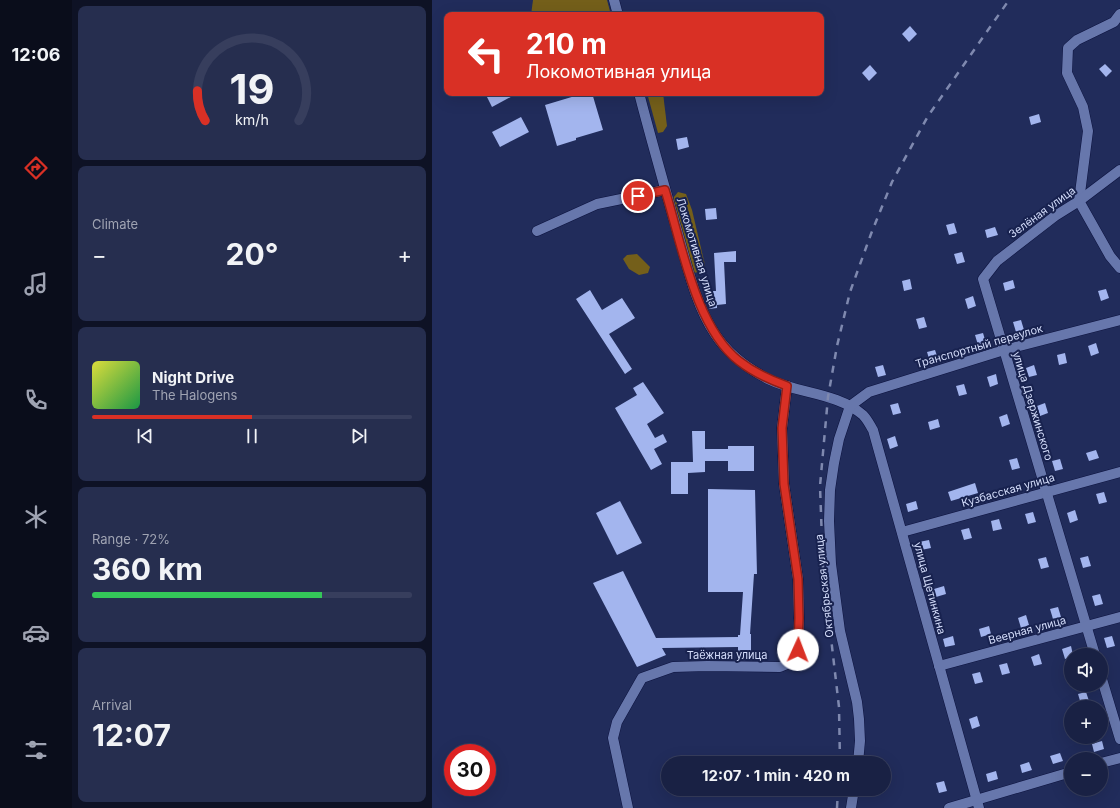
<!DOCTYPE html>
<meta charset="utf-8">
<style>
:root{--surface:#192144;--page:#262e4f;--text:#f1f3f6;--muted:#9fa3b2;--line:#373e5d;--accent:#d93025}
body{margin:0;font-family:Inter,sans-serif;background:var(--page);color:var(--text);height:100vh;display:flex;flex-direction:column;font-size:15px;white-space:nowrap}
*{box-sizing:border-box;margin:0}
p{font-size:13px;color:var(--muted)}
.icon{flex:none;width:22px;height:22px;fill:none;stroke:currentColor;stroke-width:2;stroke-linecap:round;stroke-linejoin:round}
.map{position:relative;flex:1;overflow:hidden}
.side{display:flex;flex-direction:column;gap:6px;padding:6px;background:#0e1225;width:360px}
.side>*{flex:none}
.banner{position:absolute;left:12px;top:12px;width:380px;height:84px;border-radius:8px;box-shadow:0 4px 16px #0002,0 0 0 1px var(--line);background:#d93025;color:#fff;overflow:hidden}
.fabs{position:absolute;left:632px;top:648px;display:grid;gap:8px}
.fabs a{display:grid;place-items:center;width:44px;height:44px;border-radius:50%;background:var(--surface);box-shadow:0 4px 16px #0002,0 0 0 1px var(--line);font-size:20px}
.speed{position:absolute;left:12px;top:744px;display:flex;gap:8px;font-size:20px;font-weight:700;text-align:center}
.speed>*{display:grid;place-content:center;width:52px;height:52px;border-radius:50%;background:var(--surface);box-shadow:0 4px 16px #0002,0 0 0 1px var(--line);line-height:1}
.speed .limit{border:6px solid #d22;background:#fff;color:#111}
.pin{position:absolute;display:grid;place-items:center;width:34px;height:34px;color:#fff;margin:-17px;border:2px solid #fff;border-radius:50%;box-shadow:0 1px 4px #0007}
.me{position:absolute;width:44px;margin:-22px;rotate:2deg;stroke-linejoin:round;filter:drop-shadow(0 0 3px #0008)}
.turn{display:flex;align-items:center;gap:14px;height:84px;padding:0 16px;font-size:18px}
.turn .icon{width:52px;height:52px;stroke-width:2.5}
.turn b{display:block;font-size:28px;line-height:34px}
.big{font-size:30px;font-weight:700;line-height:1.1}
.side .tile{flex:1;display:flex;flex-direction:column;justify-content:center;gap:6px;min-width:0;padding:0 14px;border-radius:8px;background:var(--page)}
.side .dial{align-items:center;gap:0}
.dial svg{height:104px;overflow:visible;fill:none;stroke:var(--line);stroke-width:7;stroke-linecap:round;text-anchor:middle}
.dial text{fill:var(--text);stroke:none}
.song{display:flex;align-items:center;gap:12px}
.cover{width:48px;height:48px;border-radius:6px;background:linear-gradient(135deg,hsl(60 70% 55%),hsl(140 70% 35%))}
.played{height:4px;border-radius:2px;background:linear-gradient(90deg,var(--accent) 50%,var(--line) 50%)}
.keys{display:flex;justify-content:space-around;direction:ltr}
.heat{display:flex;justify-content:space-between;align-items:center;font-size:22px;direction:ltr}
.charge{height:6px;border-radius:3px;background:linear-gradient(90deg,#34c759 72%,var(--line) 0)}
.trip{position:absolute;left:229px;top:756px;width:230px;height:40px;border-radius:20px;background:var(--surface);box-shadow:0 4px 16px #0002,0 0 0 1px var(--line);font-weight:700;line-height:40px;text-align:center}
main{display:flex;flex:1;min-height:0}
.menu{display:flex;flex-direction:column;width:72px;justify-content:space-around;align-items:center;background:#0a0d1b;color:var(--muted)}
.menu .icon{width:28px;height:28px}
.menu .current{color:var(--accent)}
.menu b{font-size:18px;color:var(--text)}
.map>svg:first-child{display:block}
.forest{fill:#745f1a}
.building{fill:#a3b5ee}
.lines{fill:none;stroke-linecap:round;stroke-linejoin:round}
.minor-casing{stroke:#0c123e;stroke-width:11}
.minor{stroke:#6777ac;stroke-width:10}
.rail{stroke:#7f89af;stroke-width:2.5;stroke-dasharray:7 7;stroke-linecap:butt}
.route-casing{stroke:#8d1f18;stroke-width:10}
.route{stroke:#d93025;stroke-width:7}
.labels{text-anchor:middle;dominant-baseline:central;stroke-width:4;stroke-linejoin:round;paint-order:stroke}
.street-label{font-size:11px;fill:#d3dcfa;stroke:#18224f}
</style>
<main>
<nav class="menu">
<b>12:06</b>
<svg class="icon current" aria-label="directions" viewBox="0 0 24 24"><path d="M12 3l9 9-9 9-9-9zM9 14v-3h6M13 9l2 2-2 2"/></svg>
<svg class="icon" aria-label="music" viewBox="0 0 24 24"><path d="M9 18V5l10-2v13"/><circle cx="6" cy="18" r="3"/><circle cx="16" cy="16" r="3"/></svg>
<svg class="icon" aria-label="phone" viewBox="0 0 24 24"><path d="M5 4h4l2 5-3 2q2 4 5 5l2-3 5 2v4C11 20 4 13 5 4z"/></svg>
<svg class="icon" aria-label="climate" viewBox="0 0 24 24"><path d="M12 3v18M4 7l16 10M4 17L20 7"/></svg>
<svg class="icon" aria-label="car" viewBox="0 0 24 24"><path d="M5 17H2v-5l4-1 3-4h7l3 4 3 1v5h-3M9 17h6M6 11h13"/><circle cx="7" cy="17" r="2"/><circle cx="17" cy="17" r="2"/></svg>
<svg class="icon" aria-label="filters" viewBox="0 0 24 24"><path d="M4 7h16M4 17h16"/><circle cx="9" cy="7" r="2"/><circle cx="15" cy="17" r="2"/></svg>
</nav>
<section class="side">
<div class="tile dial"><svg viewBox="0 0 100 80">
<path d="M14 69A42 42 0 1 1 86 69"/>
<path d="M14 69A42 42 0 0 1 8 46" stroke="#d93025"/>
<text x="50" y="56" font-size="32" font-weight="700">19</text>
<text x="50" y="72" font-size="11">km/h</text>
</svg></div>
<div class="tile"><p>Climate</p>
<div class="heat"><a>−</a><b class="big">20°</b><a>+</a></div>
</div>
<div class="tile">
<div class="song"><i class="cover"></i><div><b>Night Drive</b><p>The Halogens</p></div></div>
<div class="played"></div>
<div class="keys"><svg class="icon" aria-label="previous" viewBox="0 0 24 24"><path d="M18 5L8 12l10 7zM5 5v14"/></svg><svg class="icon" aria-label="pause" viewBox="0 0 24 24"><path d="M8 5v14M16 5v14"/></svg><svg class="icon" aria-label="next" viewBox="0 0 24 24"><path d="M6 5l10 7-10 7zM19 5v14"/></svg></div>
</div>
<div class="tile"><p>Range · 72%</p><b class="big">360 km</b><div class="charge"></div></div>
<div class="tile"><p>Arrival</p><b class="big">12:07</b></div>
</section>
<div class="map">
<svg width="688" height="808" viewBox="0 0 688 808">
<rect width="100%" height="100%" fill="#212c5b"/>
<!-- forest -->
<g class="forest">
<polygon points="101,0 175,0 179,15 99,15"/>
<polygon points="215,93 231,93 235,126 231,132 226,133"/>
<polygon points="246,192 254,194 260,210 273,265 270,271 258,274 237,203"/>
<polygon points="205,254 218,267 216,273 207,275 197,269 191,259 195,255"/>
</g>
<!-- building -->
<g class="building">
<polygon points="478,26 485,34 477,42 470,34"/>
<polygon points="673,64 680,71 674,77 667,69"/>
<polygon points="438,65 445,73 437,81 430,73"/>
<polygon points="53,93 86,93 60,107"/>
<polygon points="153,93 160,93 171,130 144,138 144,140 125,146 113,105"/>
<polygon points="607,114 609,122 599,125 597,117"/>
<polygon points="89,117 97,132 68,147 60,132"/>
<polygon points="255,137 257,147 246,150 244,139"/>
<polygon points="284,208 285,219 274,220 273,209"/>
<polygon points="522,223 525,233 517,235 514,225"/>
<polygon points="563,227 566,235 555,238 553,230"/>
<polygon points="304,251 304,262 292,262 294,304 285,305 285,308 277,309 276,291 284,291 282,253"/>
<polygon points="530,252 533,262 525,264 522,254"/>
<polygon points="478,279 480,289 472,291 470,281"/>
<polygon points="581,280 583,288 573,291 571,283"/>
<polygon points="674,289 677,298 669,301 666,291"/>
<polygon points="158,290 170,310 190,298 203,318 177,334 200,369 193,374 144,299"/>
<polygon points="541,296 544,306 536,309 533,299"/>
<polygon points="492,317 495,327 487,329 484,319"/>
<polygon points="589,320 592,330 584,332 581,322"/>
<polygon points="551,333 554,343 546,345 543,335"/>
<polygon points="664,343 667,353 659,356 656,346"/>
<polygon points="503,350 506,359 498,362 495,352"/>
<polygon points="633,353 635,363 627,365 625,355"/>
<polygon points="451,365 454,375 446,377 443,367"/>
<polygon points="602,365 605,375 597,377 594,368"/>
<polygon points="564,374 566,384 558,387 555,377"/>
<polygon points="211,382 232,413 215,424 223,438 231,434 235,442 222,449 230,464 219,470 183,408 205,395 201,388"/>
<polygon points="532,384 535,394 527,396 524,386"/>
<polygon points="466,403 469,413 461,415 458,405"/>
<polygon points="613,403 616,413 608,416 605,406"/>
<polygon points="575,414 578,424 570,427 567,417"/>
<polygon points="506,419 508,427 498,430 496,422"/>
<polygon points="260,431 273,431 273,449 296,449 296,446 322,446 322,471 296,471 296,461 273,461 273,472 256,473 256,494 239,494 239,462 261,462"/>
<polygon points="463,436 466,446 458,449 455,439"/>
<polygon points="664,450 667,458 657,461 654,453"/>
<polygon points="585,458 588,468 580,470 577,460"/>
<polygon points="628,459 631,469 623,471 620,461"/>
<polygon points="543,483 546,493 519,501 516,492"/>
<polygon points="276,489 323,490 325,574 322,574 318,634 319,634 319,652 306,653 306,647 230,648 234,655 205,667 161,583 191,571 224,638 306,637 306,635 308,635 311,592 276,592"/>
<polygon points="672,492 675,502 667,504 664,494"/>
<polygon points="188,501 210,543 185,555 164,513"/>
<polygon points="484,501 486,509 476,512 474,504"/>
<polygon points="643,510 646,520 638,523 635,513"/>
<polygon points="601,512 604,522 596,524 593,514"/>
<polygon points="567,519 570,529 561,531 559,521"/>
<polygon points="537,528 540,538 532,540 529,530"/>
<polygon points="497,540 499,548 489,550 487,542"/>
<polygon points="656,556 659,566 651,568 648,558"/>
<polygon points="614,557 617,567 609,569 606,559"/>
<polygon points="512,586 514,594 504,597 502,589"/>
<polygon points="668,594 671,604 663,606 660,596"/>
<polygon points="626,607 629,617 621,619 618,609"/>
<polygon points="594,615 597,625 589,628 586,618"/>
<polygon points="557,626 559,634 549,637 547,629"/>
<polygon points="521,636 523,645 513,647 511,639"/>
<polygon points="680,636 683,646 675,648 672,638"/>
<polygon points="639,646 641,655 639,655 639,657 633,659 630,649"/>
<polygon points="607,654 610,664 602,666 599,657"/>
<polygon points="575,663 578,673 570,675 567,665"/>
<polygon points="548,672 551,682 543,684 540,674"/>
<polygon points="654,692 657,701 649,704 646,694"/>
<polygon points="545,716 548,726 540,729 537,719"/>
<polygon points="670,741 672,749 662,752 660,744"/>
<polygon points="628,753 631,761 621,764 618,756"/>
<polygon points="597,762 600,770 590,773 588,765"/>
<polygon points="564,771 566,779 556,782 554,774"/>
<polygon points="512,781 515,791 507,793 504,783"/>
</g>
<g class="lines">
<!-- minor casing -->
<g class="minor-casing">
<g id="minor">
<polyline points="182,0 186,15"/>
<polyline points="688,14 682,22 645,40 636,48 635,73 651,107 656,131 647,201 678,256 688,268"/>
<path d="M207,93C220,143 234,192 248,241C257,273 265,307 283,334C296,354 315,368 336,379C366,394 404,392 431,415C435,419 438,425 441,430L547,808"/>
<polyline points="105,231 165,204 233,190"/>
<polyline points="470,532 688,472"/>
<polyline points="663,655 551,279 565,261 623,216 647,201 688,170"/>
<polyline points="507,666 688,617"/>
<polyline points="669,676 688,739"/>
<polyline points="426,763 428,741 427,719 425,702 408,631 399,564 397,521 398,490 402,463 407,439 418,406 437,392 572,350 688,320"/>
<polyline points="669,763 688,758"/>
<polyline points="196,808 181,738 185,722 210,678 241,667 275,666 348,667 360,662 366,650 367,618 366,579 352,484 350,428 355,386"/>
<polyline points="419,808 422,789"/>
<polyline points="517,808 639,772"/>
</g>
</g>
<!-- minor -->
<use href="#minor" class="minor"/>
<!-- rail -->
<g class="rail">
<polyline points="408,763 407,707 391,569 388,486 396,397 405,346 418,292 439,234 460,182 496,116 577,0"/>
<polyline points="405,808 406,789"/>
</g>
</g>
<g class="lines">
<!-- route casing -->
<g class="route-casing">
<path id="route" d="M206,196L233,190C249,241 263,327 307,361C321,372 338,380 355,386L350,428L352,484L366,579L367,618L366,650"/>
</g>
<!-- route -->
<use href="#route" class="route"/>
</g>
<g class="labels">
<!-- street labels -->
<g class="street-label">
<text transform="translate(610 212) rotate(-36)">Зелёная улица</text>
<text transform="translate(265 252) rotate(73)">Локомотивная улица</text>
<text transform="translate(547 346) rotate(-16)">Транспортный переулок</text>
<text transform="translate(601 406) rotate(73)">улица Дзержинского</text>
<text transform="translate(576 490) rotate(-16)">Кузбасская улица</text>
<text transform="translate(392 586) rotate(-96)">Октябрьская улица</text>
<text transform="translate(498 588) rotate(75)">улица Щетинкина</text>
<text transform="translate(595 630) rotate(-15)">Веерная улица</text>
<text x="295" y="655">Таёжная улица</text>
</g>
</g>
</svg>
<div class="fabs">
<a><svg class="icon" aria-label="sound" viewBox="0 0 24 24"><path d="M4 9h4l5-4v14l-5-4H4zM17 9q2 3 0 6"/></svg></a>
<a>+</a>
<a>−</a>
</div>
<div class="speed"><div class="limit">30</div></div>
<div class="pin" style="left:206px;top:196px;background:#d93025"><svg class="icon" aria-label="arrive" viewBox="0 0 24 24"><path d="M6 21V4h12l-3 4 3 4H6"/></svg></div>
<svg class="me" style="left:366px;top:650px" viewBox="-20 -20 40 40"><circle r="19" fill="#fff"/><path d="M0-13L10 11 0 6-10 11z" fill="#d93025"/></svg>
<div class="trip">12:07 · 1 min · 420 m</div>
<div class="banner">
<div class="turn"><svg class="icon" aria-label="left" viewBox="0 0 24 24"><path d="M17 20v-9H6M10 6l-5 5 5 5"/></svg><div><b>210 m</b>Локомотивная улица</div></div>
</div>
</div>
</main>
